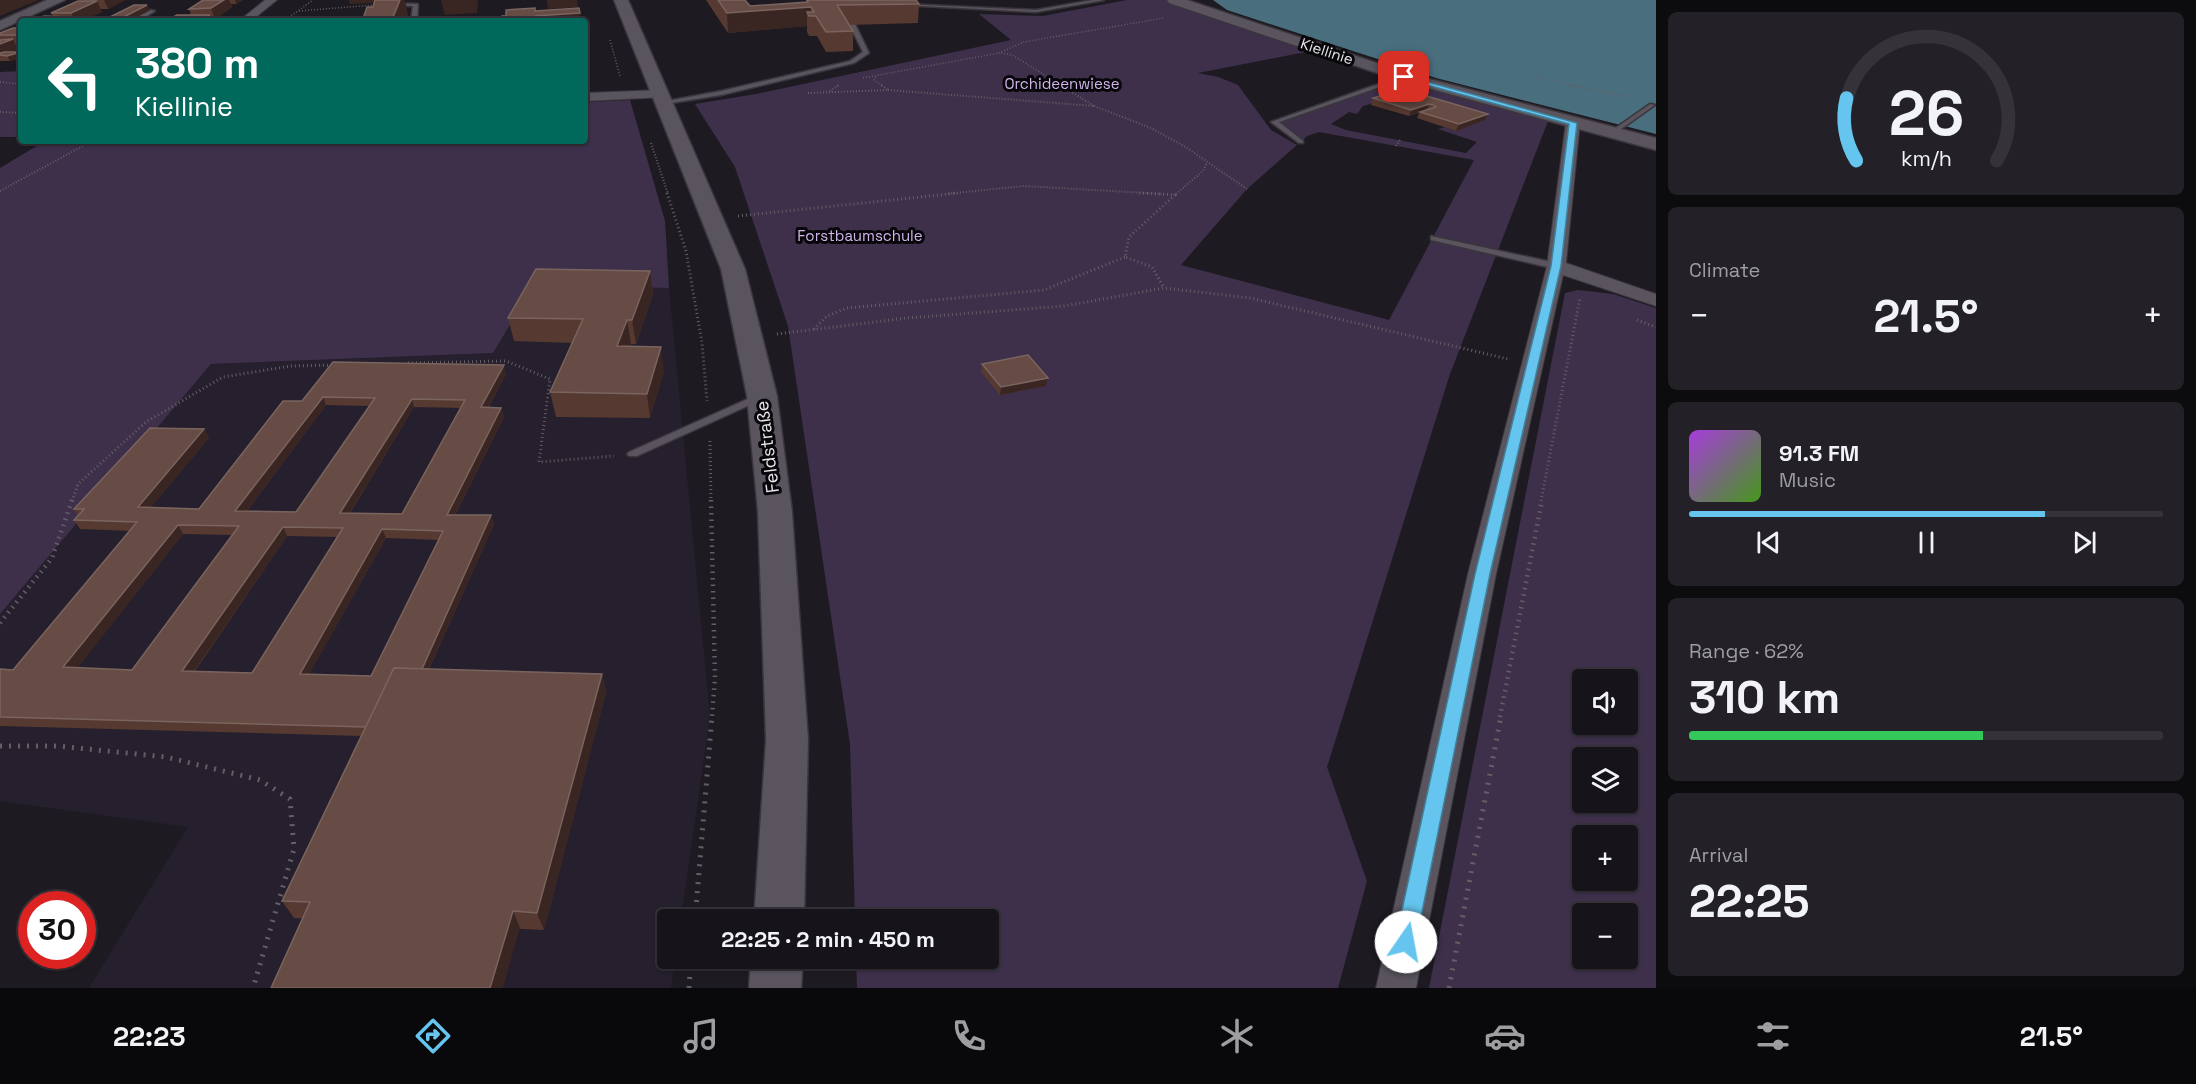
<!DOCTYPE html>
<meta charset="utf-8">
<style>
:root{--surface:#16141a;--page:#232127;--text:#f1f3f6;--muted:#9e9ea2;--line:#353339;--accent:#65c5ee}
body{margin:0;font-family:"Space Grotesk",sans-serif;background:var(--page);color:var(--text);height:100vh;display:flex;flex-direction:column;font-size:22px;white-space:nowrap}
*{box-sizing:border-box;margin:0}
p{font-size:20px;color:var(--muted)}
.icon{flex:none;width:33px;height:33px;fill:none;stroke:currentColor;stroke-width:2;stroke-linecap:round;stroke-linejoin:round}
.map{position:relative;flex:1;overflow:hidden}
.drawer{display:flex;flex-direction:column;gap:12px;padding:12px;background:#0c0b0e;width:540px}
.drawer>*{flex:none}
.banner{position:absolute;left:18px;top:18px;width:570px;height:126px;border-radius:6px;box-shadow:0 2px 4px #0004,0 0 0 2px var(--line);background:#00695c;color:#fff;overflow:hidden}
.tools{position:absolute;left:1572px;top:669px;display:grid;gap:12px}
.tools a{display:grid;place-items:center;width:66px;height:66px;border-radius:6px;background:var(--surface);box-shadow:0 2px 4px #0004,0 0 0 2px var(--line);font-size:30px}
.speed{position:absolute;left:18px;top:891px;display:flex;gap:12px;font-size:30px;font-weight:700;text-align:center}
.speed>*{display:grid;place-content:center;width:78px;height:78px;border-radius:50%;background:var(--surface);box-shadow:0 2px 4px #0004,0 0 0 2px var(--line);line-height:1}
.speed .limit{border:9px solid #d22;background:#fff;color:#111}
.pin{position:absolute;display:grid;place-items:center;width:51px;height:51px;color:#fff;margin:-26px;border-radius:12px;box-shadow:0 3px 9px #0006}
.me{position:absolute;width:66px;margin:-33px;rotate:12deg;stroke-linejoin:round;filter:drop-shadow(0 0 4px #0008)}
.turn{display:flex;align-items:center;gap:21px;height:126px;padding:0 18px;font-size:27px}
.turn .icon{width:78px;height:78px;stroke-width:2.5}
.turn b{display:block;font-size:42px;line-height:51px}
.big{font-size:45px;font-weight:600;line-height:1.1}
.drawer .card{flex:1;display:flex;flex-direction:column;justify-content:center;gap:9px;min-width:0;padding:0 21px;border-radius:9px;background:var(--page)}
.drawer .dial{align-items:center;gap:0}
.dial svg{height:156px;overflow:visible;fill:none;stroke:var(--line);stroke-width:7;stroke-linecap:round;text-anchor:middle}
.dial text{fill:var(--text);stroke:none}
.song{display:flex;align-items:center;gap:18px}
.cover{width:72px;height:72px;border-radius:9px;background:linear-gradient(135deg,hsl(280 70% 55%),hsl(100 70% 35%))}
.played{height:6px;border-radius:3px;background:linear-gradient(90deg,var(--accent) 75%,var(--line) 75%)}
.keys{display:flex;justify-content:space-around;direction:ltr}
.heat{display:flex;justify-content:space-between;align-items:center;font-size:33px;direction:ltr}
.charge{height:9px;border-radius:4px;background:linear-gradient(90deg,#34c759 62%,var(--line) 0)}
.trip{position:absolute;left:657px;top:909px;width:342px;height:60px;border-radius:6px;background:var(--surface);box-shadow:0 2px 4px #0004,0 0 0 2px var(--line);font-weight:600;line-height:60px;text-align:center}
.tab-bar{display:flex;height:96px;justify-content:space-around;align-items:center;background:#09080a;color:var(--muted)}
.tab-bar .icon{width:42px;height:42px}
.tab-bar .active{color:var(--accent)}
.tab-bar b{font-size:27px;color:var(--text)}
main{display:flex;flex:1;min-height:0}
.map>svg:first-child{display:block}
.built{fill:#261f2d}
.green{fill:#3e304b;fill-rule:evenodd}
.water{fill:#496f7e}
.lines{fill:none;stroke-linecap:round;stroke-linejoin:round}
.lane-casing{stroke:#3a363c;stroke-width:3}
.street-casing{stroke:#3a363c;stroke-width:2}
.secondary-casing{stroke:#3a363c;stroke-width:3}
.path-far4{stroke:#635f66;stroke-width:1.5;stroke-dasharray:1 2;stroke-linecap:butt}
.path-far3{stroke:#635f66;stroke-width:2;stroke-dasharray:1 2;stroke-linecap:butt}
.path-far2{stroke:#635f66;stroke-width:3;stroke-dasharray:1 3;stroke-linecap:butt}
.path-far1{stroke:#635f66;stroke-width:4.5;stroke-dasharray:1.5 5;stroke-linecap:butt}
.path{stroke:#635f66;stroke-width:5;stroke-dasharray:2 7;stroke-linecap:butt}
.lane{fill:#59545e;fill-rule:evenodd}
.street{fill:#59545e;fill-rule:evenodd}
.secondary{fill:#59545e;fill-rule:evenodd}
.wall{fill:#563930;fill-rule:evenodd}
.shaded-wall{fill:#392522}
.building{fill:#664c44;stroke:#7a645f;stroke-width:1.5;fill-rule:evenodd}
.route{fill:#65c5ee;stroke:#42809b;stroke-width:1.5}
.labels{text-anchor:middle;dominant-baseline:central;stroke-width:6;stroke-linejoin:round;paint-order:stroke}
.far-street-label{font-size:15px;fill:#e9e6ec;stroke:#070609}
.far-park-label{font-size:15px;fill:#d1b6ec;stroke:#070609}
.street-label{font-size:18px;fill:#e9e6ec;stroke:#070609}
</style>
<main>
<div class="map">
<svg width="1656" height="988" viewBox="0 0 1656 988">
<rect width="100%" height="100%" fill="#1e1a22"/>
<!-- built -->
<polygon class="built" points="534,285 669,288 710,716 681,919 668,920 668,958 675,959 671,988 89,988 188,827 0,801 0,614 211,364 493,353"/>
<!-- green -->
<g class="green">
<path d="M1127,0H1166L1316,50L1198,73L1218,77L1238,85L1271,130L1297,145L1247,189L1181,265L1389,320L1474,160L1319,132L1307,136L1301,142L1274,122L1399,79L1548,121L1450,374L1327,767L1367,881L1338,988H857L856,959L988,958V920L855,919L850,744L788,326L735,167L695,104L756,94L1011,40L979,14L1043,16ZM1401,95L1484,120L1456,131L1445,127L1438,129L1477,142L1466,153L1346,130L1331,124L1349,112L1357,114L1363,106Z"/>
<polygon points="21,71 21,137 0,137 0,72"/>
<polygon points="630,100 665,221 669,288 534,285 493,353 211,364 0,614 0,168 45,141 585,141 585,102"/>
<path d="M1578,290L1613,294L1656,308V988H1429L1565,293ZM1582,680H1628V724H1582ZM1582,758H1628V802H1582ZM1582,836H1628V880H1582ZM1582,914H1628V958H1582Z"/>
</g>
<!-- water -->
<polygon class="water" points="1213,0 1656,0 1656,134 1436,78 1227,10"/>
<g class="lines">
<!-- lane casing -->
<g class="lane-casing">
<g id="lane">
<polygon points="1093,0 1104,0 1036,12 901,5 903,4 1036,10"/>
<polygon points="390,3 418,4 417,21 411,21 413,6 388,5"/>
<polygon points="151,10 155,11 142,19 144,21 138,21 137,17"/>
<polygon points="852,22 855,24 869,53 854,63 721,95 665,104 662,102 721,91 850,61 863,52 849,24"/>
<polygon points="1404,75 1406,78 1279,122 1303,141 1303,143 1299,143 1271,122"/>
<polygon points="1650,104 1655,105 1614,134 1610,134 1610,132"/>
<polygon points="1431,236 1556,263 1560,266 1556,269 1431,240"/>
<polygon points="761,393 766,396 765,398 637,456 629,456 627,454 629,452"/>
</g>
</g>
<!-- street casing -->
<g class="street-casing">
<g id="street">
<polygon points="265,0 277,0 251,21 239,21"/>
<polygon points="661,90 666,91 668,94 666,97 585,101 585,93"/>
<polygon points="1573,118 1580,122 1566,263 1656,294 1656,306 1563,275 1496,574 1416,988 1376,988 1468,574 1547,266 1566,122"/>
</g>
</g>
<!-- secondary casing -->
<g class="secondary-casing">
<g id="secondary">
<polygon points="47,0 65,0 0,30 0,21"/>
<polygon points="614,0 628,0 745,269 777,396 792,512 808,740 804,920 754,920 766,740 758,512 747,396 721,269"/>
<polygon points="1167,0 1187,0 1410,74 1656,138 1656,150 1398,80 1169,3"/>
<polygon points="751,958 803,958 801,988 749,988"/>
</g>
</g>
<!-- path-far4 -->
<g class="path-far4">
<polyline points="299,11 374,5"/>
<polyline points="284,21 313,0"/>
<polyline points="610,40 620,76"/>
<polyline points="1001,53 1012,55 1063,86"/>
<polyline points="1544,73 1535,78 1577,86"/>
<polyline points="876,77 874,80 883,86"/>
<polyline points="863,78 999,53 1024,42 1164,18"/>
<polyline points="0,82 21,84"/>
<polyline points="837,86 839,85"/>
</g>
<!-- path-far3 -->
<g class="path-far3">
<polyline points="1570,85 1630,97"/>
<polyline points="888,90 1094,106 1060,85"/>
<polyline points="830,91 839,85"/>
<polyline points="808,93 888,90 881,85"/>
<polyline points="1094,106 1151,128 1184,146 1247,189"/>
<polyline points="0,112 21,113"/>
<polyline points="651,143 668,194"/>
<polyline points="1396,146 1400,140"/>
<polyline points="0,191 92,141"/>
<polyline points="945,194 1024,186 1164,194"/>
<polyline points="1176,194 1203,171 1207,162"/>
</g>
<!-- path-far2 -->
<g class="path-far2">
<polyline points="667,193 686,251 702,343 707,401"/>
<polyline points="1139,193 1175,195 1129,237 1125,257 1152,267 1164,288"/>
<polyline points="1175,195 1178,193"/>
<polyline points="738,216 959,193"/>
<polyline points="1637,320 1656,327"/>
<polyline points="814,329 827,316 847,308 1044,290 1125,257"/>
<polyline points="777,334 907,318 1064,306 1164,288 1250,298 1508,359"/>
<polyline points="408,363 506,361 550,379 539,462 614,456"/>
<polyline points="710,441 711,501"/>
<polyline points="72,501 78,484 146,422 223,377 291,366 334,365"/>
<polyline points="1541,501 1580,298"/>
</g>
<!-- path-far1 -->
<g class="path-far1">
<polyline points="711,500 715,678 712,717"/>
<polyline points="0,623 52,558 72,500"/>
<polyline points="1500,717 1542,500"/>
</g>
<!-- path -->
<g class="path">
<polyline points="0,746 57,746 166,757 260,780 290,799 294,849 253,988"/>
<polyline points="695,920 712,716"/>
<polyline points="689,988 691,958"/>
<polyline points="1449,988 1501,716"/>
</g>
<!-- lane -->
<use href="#lane" class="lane"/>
<!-- street -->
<use href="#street" class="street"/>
<!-- secondary -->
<use href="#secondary" class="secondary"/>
</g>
<!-- wall -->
<g class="wall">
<polygon points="84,0 125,0 108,9 100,9 102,12 81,21 31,21 53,16 51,13 85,1"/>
<polygon points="203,0 243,0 236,4 231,4 232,7 215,19 211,19 212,21 166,21 191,15 189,9"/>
<polygon points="706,0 745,0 750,6 806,2 806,0 833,0 919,4 918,23 849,25 853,31 853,51 826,52 817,36 809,36 807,32 807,26 728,33"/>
<polygon points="147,5 150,10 129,21 109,21 108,18"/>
<polygon points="21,28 21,46 16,46 18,50 15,52 10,61 0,61 0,33"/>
<polygon points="1403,89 1488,114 1485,120 1456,131 1417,118 1419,113 1409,116 1371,105 1373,98"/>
<polygon points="650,271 653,294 636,344 631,344 630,346 664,371 650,418 556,417 550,392 573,343 514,341 508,318"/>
<path d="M333,362L506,374L488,408H501L504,417L455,515H491L494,524L429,669L602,674L606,692L544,930L294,918L282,901L361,736L0,726V669L13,670L130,531L80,529L74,520L78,516L74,509L204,429L209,438L151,507L199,509L302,401ZM326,405L369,406L296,512L247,511ZM414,407L460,408L402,514L350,513ZM183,534L232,535L132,670L77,668ZM287,536L337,537L252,673L195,671ZM386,538L439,540L371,676L309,674Z"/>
<polygon points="982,364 1046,386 1000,395 981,372"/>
</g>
<!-- shaded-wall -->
<g class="shaded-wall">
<polygon points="0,0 39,0 0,16"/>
<polygon points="104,0 125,0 108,9"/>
<polygon points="224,0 229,0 232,7 215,19 211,8"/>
<polygon points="235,0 243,0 236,4"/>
<polygon points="349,0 405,0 409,19 408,21 364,21 363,19 377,18 373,3 350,4"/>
<polygon points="441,0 478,0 477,13 445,15"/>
<polygon points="547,0 577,0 578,7 548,9"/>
<polygon points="97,1 102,12 81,21 75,21 71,13"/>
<polygon points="147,5 150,10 129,21 123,21 122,18"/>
<polygon points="811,7 811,16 807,12 807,26 728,33 727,13"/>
<polygon points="580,13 581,21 536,21 535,16"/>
<polygon points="210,15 212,21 199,21"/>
<polygon points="69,17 71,21 58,21"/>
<polygon points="13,39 18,50 6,56 0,55 0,44"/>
<polygon points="21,52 21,59 10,61 7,56"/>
<polygon points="1429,104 1426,111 1409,116 1411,110"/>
<polygon points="1488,114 1485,120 1456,131 1459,124"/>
<polygon points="650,271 653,294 636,344 632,320"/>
<polygon points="627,320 631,344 621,370 617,346"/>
<polygon points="661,347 664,371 650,418 647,394"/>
<polygon points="504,365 506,374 483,416 481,407"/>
<polygon points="1048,378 1046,386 1000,395 1001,387"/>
<polygon points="323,397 326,405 240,520 235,511"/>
<polygon points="412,399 414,407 344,522 340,513"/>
<polygon points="501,408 504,417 450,524 447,515"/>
<polygon points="204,429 209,438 144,516 138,507"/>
<polygon points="491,515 494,524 421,686 418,677"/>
<polygon points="178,525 183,534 70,677 63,667"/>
<polygon points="283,527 287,536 188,680 182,671"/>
<polygon points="382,529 386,538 304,683 300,674"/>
<polygon points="602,674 606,692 544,930 537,913"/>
<polygon points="513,911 520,928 503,988 490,988"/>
</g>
<!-- building -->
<g class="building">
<polygon points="203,0 224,0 211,8 189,9"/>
<polygon points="375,0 400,0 393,17 363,19 367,7 373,7"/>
<polygon points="718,0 745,0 750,6 808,2 807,0 916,0 919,4 837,5 853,31 826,32 816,16 809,16 807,12 814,12 811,7 727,13"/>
<polygon points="78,1 97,1 71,13 51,13"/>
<polygon points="134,5 147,5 122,18 108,18"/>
<polygon points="535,8 535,11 579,8 580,13 535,16 536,21 506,21 506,19 502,19 502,16 506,16 506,10"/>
<polygon points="177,15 210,15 199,21 166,21"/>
<polygon points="44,16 69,17 58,21 31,21"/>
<polygon points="13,28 21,28 21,35 0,35 0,33"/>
<polygon points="13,39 0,44 0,40"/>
<polygon points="5,52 21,52 7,56 0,55 0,53"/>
<polygon points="1403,89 1488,114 1459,124 1420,112 1436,107 1433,105 1429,104 1411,110 1373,98"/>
<polygon points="536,269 650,271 632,320 627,320 617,346 661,347 647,394 550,392 583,319 508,318"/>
<polygon points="1028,355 1048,378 1001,387 982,364"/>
<path d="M333,362L504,365L481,407L501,408L447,515H491L422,669L394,668L366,727L0,717V669L13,670L137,522L74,520L84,509H74L150,428L204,429L138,507L199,509L283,401H302ZM323,397L375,398L296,512L235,511ZM412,399L465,400L402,514L340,513ZM178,525L239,526L132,670L63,667ZM283,527L343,528L252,673L182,671ZM382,529L443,531L371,676L300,674Z"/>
<polygon points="394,668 602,674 537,913 513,911 490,988 271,988 310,902 282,901"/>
</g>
<!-- route -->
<polygon class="route" points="1402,75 1577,123 1561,266 1490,574 1416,942 1413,949 1406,952 1398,949 1395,942 1475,574 1551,266 1569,124 1402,78"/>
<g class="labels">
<!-- far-street labels -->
<g class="far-street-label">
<text transform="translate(1327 51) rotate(18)">Kiellinie</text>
</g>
<!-- far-park labels -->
<g class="far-park-label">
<text x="1062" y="83">Orchideenwiese</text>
<text x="860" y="235">Forstbaumschule</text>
</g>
<!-- street labels -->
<g class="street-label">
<text transform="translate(767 447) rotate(-97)">Feldstraße</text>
</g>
</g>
</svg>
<div class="tools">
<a><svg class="icon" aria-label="sound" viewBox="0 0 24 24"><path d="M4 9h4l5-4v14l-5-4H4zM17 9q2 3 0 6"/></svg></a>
<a><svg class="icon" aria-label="layers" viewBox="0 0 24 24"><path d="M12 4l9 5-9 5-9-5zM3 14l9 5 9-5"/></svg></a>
<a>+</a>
<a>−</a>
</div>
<div class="speed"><div class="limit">30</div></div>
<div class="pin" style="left:1404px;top:77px;background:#d93025"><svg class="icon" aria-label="arrive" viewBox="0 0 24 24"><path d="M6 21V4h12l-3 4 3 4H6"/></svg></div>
<svg class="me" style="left:1406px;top:942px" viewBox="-20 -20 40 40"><circle r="19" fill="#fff"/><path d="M0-13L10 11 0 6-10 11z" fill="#65c5ee"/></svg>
<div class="trip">22:25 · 2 min · 450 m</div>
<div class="banner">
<div class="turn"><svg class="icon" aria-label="left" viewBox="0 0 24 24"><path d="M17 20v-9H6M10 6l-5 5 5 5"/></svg><div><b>380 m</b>Kiellinie</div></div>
</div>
</div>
<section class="drawer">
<div class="card dial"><svg viewBox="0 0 100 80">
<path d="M14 69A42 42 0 1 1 86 69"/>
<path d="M14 69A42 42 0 0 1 9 37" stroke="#65c5ee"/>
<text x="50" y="56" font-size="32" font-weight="700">26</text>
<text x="50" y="72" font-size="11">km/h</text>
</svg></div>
<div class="card"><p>Climate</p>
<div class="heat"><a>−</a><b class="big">21.5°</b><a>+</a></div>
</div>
<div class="card">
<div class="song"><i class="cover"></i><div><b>91.3 FM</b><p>Music</p></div></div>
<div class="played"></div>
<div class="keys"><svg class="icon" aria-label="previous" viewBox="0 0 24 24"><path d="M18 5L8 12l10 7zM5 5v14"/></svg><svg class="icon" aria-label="pause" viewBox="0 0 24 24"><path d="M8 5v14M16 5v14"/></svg><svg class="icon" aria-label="next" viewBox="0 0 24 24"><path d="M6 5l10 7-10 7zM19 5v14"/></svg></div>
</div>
<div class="card"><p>Range · 62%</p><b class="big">310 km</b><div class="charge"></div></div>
<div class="card"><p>Arrival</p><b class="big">22:25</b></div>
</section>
</main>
<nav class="tab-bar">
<b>22:23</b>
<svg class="icon active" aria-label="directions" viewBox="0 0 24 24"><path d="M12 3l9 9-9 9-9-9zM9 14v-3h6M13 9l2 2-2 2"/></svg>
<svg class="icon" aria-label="music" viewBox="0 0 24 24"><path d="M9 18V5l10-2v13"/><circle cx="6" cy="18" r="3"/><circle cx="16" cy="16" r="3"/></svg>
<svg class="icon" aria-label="phone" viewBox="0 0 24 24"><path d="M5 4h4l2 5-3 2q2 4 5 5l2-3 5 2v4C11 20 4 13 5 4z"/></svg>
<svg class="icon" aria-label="climate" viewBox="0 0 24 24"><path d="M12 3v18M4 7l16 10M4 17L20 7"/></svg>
<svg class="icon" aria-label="car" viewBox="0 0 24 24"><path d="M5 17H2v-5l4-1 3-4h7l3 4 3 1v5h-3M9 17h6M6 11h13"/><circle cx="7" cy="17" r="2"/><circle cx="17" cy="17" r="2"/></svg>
<svg class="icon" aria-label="filters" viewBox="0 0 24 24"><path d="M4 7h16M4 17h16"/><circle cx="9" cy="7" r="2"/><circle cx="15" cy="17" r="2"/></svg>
<b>21.5°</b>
</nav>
